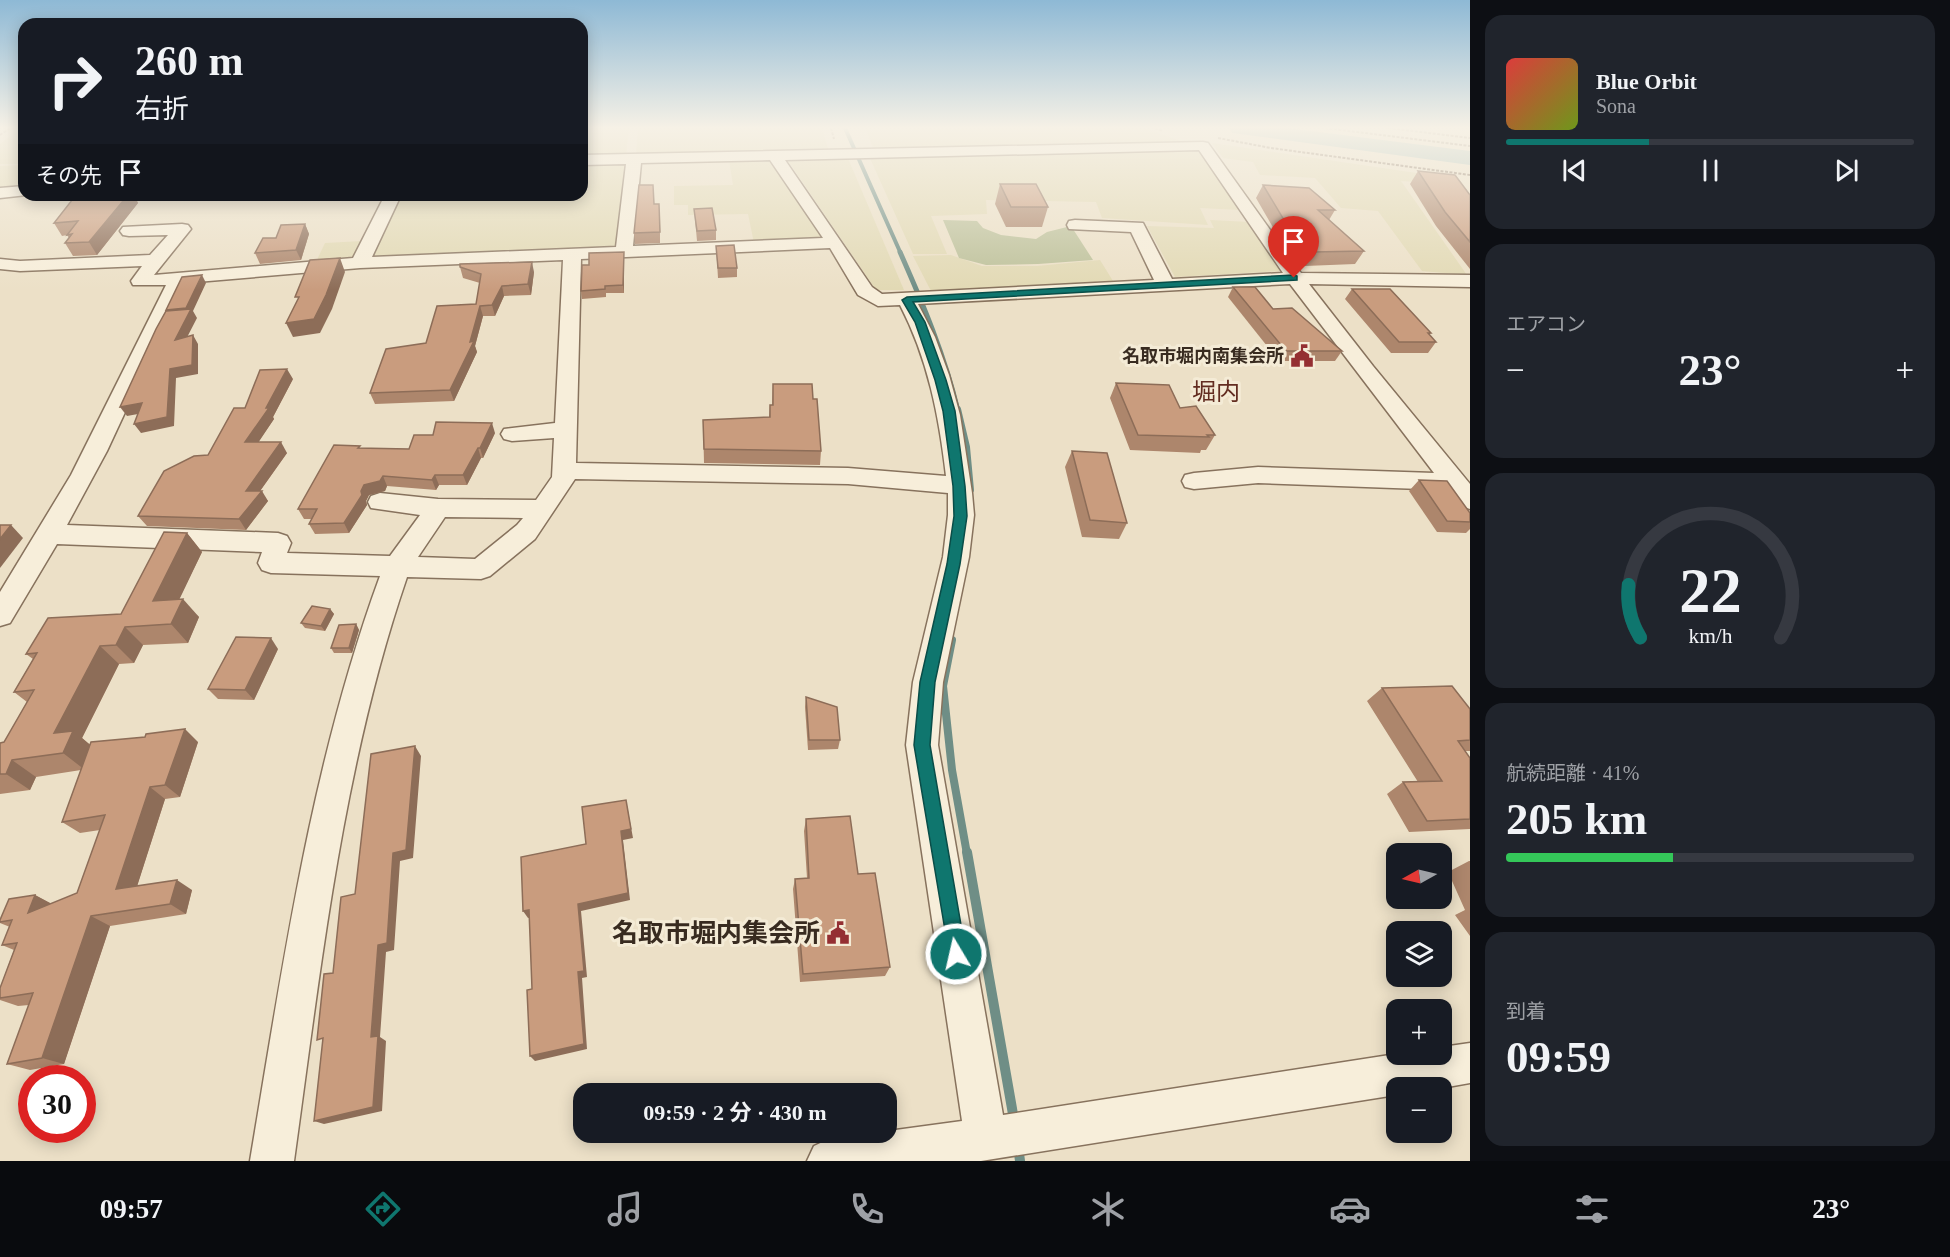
<!DOCTYPE html>
<html lang="ja">
<meta charset="utf-8">
<style>
:root{--surface:#171b24;--page:#20242c;--text:#f1f3f6;--muted:#9ea1a6;--line:#363941;--accent:#0f766e}
body{margin:0;font-family:"Times New Roman","Noto Sans JP",serif;background:var(--page);color:var(--text);height:100vh;display:flex;flex-direction:column;font-size:22px;white-space:nowrap}
*{box-sizing:border-box;margin:0}
p{font-size:20px;color:var(--muted)}
.icon{flex:none;width:33px;height:33px;fill:none;stroke:currentColor;stroke-width:2;stroke-linecap:round;stroke-linejoin:round}
.map{position:relative;flex:1;overflow:hidden}
.side{display:flex;flex-direction:column;gap:15px;padding:15px;background:#0d0f14;width:480px}
.side>*{flex:none}
.banner{position:absolute;left:18px;top:18px;width:570px;height:183px;border-radius:18px;box-shadow:0 3px 15px #0003;background:#171b24;color:var(--text);overflow:hidden}
.needle{width:39px;rotate:262deg}
.tools{position:absolute;left:1386px;top:843px;display:grid;gap:12px}
.tools a{display:grid;place-items:center;width:66px;height:66px;border-radius:12px;background:var(--surface);box-shadow:0 3px 15px #0003;font-size:30px}
.speed{position:absolute;left:18px;top:1065px;display:flex;gap:12px;font-size:30px;font-weight:700;text-align:center}
.speed>*{display:grid;place-content:center;width:78px;height:78px;border-radius:50%;background:var(--surface);box-shadow:0 3px 15px #0003;line-height:1}
.speed .limit{border:9px solid #d22;background:#fff;color:#111}
.pin{position:absolute;display:grid;place-items:center;width:51px;height:51px;color:#fff;margin:-62px -26px;border-radius:50% 50% 50% 0;rotate:-45deg;box-shadow:0 0 6px #0007}
.pin .icon{rotate:45deg}
.me{position:absolute;width:66px;margin:-33px;rotate:351deg;stroke-linejoin:round;filter:drop-shadow(0 0 4px #0008)}
.turn{display:flex;align-items:center;gap:21px;height:126px;padding:0 18px;font-size:27px}
.turn .icon{width:78px;height:78px;stroke-width:2.5}
.turn b{display:block;font-size:42px;line-height:51px}
.then{display:flex;align-items:center;height:57px;padding:0 18px;background:#0003;gap:12px;font-size:22px}
.big{font-size:45px;font-weight:700;line-height:1.1}
.side .tile{flex:1;display:flex;flex-direction:column;justify-content:center;gap:9px;min-width:0;padding:0 21px;border-radius:18px;background:var(--page)}
.side .dial{align-items:center;gap:0}
.dial svg{height:156px;overflow:visible;fill:none;stroke:var(--line);stroke-width:7;stroke-linecap:round;text-anchor:middle}
.dial text{fill:var(--text);stroke:none}
.song{display:flex;align-items:center;gap:18px}
.cover{width:72px;height:72px;border-radius:9px;background:linear-gradient(135deg,hsl(0 70% 55%),hsl(80 70% 35%))}
.played{height:6px;border-radius:3px;background:linear-gradient(90deg,var(--accent) 35%,var(--line) 35%)}
.keys{display:flex;justify-content:space-around;direction:ltr}
.heat{display:flex;justify-content:space-between;align-items:center;font-size:33px;direction:ltr}
.charge{height:9px;border-radius:4px;background:linear-gradient(90deg,#34c759 41%,var(--line) 0)}
.trip{position:absolute;left:573px;top:1083px;width:324px;height:60px;border-radius:18px;background:var(--surface);box-shadow:0 3px 15px #0003;font-weight:700;line-height:60px;text-align:center}
.menu{display:flex;height:96px;justify-content:space-around;align-items:center;background:#090b0e;color:var(--muted)}
.menu .icon{width:42px;height:42px}
.menu .selected{color:var(--accent)}
.menu b{font-size:27px;color:var(--text)}
main{display:flex;flex:1;min-height:0}
.map>svg:first-child{display:block}
.farmland{fill:#e2d9b4}
.cemetery{fill:#bcc099}
.lines{fill:none;stroke-linecap:round;stroke-linejoin:round}
.stream-far4{stroke:#6f8e86;stroke-width:4}
.stream-far3{stroke:#6f8e86;stroke-width:5}
.stream-far2{stroke:#6f8e86;stroke-width:6}
.stream-far1{stroke:#6f8e86;stroke-width:8}
.stream{stroke:#6f8e86;stroke-width:10}
.river{fill:#a8c0b9;fill-rule:evenodd}
.minor-casing{stroke:#87725d;stroke-width:3}
.path{stroke:#87725d;stroke-width:2;stroke-dasharray:3 1.5;stroke-linecap:butt}
.minor{fill:#f7eeda;fill-rule:evenodd}
.wall{fill:#ad866c}
.shaded-wall{fill:#8d6d58}
.building{fill:#c99c7e;stroke:#8d6d58;stroke-width:1.5}
.route{fill:#0f766e;stroke:#0a4d48;stroke-width:1.5}
.labels{text-anchor:middle;dominant-baseline:central;stroke-width:6;stroke-linejoin:round;paint-order:stroke}
.far-poi-label{font-size:18px;font-weight:bold;fill:#382b20;stroke:#f4ebd6;text-anchor:end}
.quarter-label{font-size:24px;fill:#632d21;stroke:#f4ebd6}
.near-poi-label{font-size:26px;font-weight:bold;fill:#382b20;stroke:#f4ebd6;text-anchor:end}
</style>
<main>
<div class="map">
<svg width="1470" height="1161" viewBox="0 0 1470 1161">
<rect width="100%" height="100%" fill="#ece0c7"/>
<!-- farmland -->
<g class="farmland">
<polygon points="21,128 24,128 24,164 0,164 0,144"/>
<polygon points="582,128 629,128 626,156 582,157"/>
<polygon points="638,128 822,128 829,152 636,155"/>
<polygon points="1011,128 1143,128 1187,143 873,148 866,130"/>
<polygon points="1212,143 1437,176 1444,184 1401,181 1467,275 1422,271 1378,211 1341,208 1315,178 1260,175 1253,162 1223,158"/>
<polygon points="1198,149 1240,210 1200,208 1208,225 1102,218 1096,202 986,200 987,214 931,216 947,254 913,254 869,156"/>
<polygon points="847,156 904,290 876,290 786,158"/>
<polygon points="770,159 826,243 754,243 748,214 688,215 688,205 674,205 674,186 733,185 729,160"/>
<polygon points="628,161 618,249 370,258 400,195 582,195 582,162"/>
<polygon points="24,165 24,186 0,188 0,166"/>
<polygon points="1210,220 1250,222 1282,271 1175,277 1147,226 1214,228"/>
<polygon points="362,241 354,259 315,264 325,243"/>
<polygon points="951,255 982,266 1037,266 1100,260 1113,281 931,291 913,256"/>
</g>
<!-- cemetery -->
<polygon class="cemetery" points="943,220 977,221 983,228 1001,235 1036,239 1047,232 1071,226 1093,260 1038,264 986,265 959,258"/>
<g class="lines">
<!-- stream-far4 -->
<polyline class="stream-far4" points="845,128 901,254"/>
<!-- stream-far3 -->
<path class="stream-far3" d="M900,252C923,304 945,356 958,411"/>
<!-- stream-far2 -->
<polyline class="stream-far2" points="958,409 967,447 971,490"/>
<!-- stream-far1 -->
<polyline class="stream-far1" points="952,640 943,686 952,770 967,854"/>
<!-- stream -->
<g class="stream">
<polyline points="967,852 1014,1120"/>
<polyline points="1018,1146 1020,1161"/>
</g>
<!-- river -->
<polygon class="river" points="1229,128 1287,128 1470,151 1470,165 1240,134 1232,133"/>
<!-- minor casing -->
<g class="minor-casing">
<g id="minor">
<path d="M1203,142L1208,143L1301,273L1470,275V287L1309,284L1373,366L1470,484V509L1461,506L1448,490L1258,483L1194,489L1185,487L1182,481L1185,475L1194,473L1258,467L1434,473L1290,284L918,304L935,337L949,375L960,415L972,493L974,515L969,557L943,682L938,745L1003,1115L1396,1054H1442V1047L1470,1043V1083L1442,1088H1396V1095L981,1161H807L814,1146L829,1139L962,1121L906,745L913,682L943,557L948,515V493L848,484L575,479L535,539L490,576L481,579L407,577C343,763 321,966 294,1161H250C283,965 311,764 380,576L271,573L262,570L258,563L262,552L57,544L10,623L0,626V592L71,475L166,285H133L131,281L142,266L20,271L0,269V259L20,261L150,255L168,235L129,236L123,235L120,231L123,227L182,224L188,225L191,229L154,275L353,258L385,195H401L372,257L616,247L626,164L582,165V155ZM1199,150L1283,273L1172,279L1143,223L1075,220L1069,221L1067,225L1069,229L1131,232L1154,280L882,294L872,287L785,160ZM770,160L823,238L633,246L641,163ZM830,248L858,295L878,306L900,305C928,359 939,416 946,476L848,468L576,463L581,259ZM563,260L555,423L504,429L501,434L504,439L512,441L554,438L552,477L536,500L438,499L380,493L371,496L368,502L371,508L420,515L390,556L287,553L291,543L287,536L278,533L67,525L107,451L185,283L360,268ZM445,517L523,518L517,525L475,559L418,557Z"/>
<polygon points="24,186 24,195 27,195 0,198 0,188"/>
</g>
</g>
<!-- path -->
<g class="path">
<polyline points="831,128 834,139"/>
<polyline points="1155,128 1163,131"/>
<polyline points="1325,128 1470,146"/>
<polyline points="1388,128 1470,138"/>
<polyline points="0,135 10,128"/>
<polyline points="1218,138 1271,148 1470,175"/>
</g>
<!-- minor -->
<use href="#minor" class="minor"/>
</g>
<!-- wall -->
<g class="wall">
<polygon points="1418,171 1470,195 1470,269 1436,226 1410,184"/>
<polygon points="1000,184 1048,207 1042,227 1006,227 995,204"/>
<polygon points="1263,185 1335,210 1329,220 1364,251 1355,264 1305,266 1282,243 1256,198"/>
<polygon points="76,195 134,195 138,203 97,255 73,256 65,243 69,238 67,235 62,236 54,223"/>
<polygon points="655,204 660,214 660,243 635,244 634,233"/>
<polygon points="694,209 716,230 716,240 697,241"/>
<polygon points="305,224 309,234 301,260 260,264 255,253"/>
<polygon points="716,246 737,268 737,277 718,278"/>
<polygon points="624,252 624,293 606,293 606,297 582,299 581,291 589,265"/>
<polygon points="460,267 534,272 531,295 504,296 495,316 483,316 475,346 477,352 454,401 375,404 370,393 426,343 476,304 480,283 463,278"/>
<polygon points="1233,287 1273,309 1342,351 1335,361 1279,361 1228,297"/>
<polygon points="1352,289 1431,333 1429,335 1436,342 1428,353 1391,353 1345,299"/>
<polygon points="293,379 273,417 274,419 258,442 287,453 260,491 268,501 246,530 147,526 138,516 208,455 245,408"/>
<polygon points="1116,383 1180,408 1215,435 1206,450 1201,450 1200,453 1130,450 1110,398"/>
<polygon points="773,384 813,399 821,451 820,465 704,463 703,420 769,417 770,405 772,405"/>
<polygon points="495,433 483,458 481,458 467,485 439,485 436,490 387,486 385,491 369,495 366,501 367,505 349,533 315,534 309,524 312,519 304,519 298,509 361,448 409,449"/>
<polygon points="1072,451 1127,523 1119,539 1082,537 1065,467"/>
<polygon points="1419,480 1470,513 1470,529 1466,533 1437,532 1409,491"/>
<polygon points="187,533 202,552 179,599 199,617 188,643 143,645 134,663 119,664 82,738 90,745 198,742 180,797 165,799 137,886 192,890 186,914 110,926 64,1064 30,1070 7,1064 29,1005 18,1006 0,1000 0,988 14,950 2,945 10,927 0,923 0,920 35,895 51,904 77,893 100,830 80,833 62,822 81,770 36,777 30,790 0,794 0,743 4,742 27,702 14,692 33,659 26,654 121,614"/>
<polygon points="330,609 334,614 325,631 305,628 301,623"/>
<polygon points="356,624 359,630 352,653 334,653 331,648"/>
<polygon points="278,649 254,700 218,699 208,689"/>
<polygon points="1382,688 1470,709 1470,751 1465,751 1470,758 1470,829 1409,832 1387,794 1403,782 1418,782 1367,701"/>
<polygon points="806,697 840,740 838,749 808,750 805,707"/>
<polygon points="806,819 858,874 890,967 885,976 800,982 793,889 795,879 807,878 804,831"/>
<polygon points="1469,861 1470,861 1470,936 1455,915 1465,910 1448,872"/>
</g>
<!-- shaded-wall -->
<g class="shaded-wall">
<polygon points="128,195 134,195 138,203 97,255 89,242"/>
<polygon points="305,224 309,234 301,260 296,250"/>
<polygon points="624,252 624,293 623,285"/>
<polygon points="340,258 345,272 332,309 320,333 293,337 286,323"/>
<polygon points="532,262 534,272 531,295 528,284"/>
<polygon points="202,275 206,283 193,311 197,318 181,349 175,340 166,310"/>
<polygon points="502,286 504,296 495,316 492,305"/>
<polygon points="480,306 483,316 475,346 477,352 454,401 450,390 470,342"/>
<polygon points="193,335 198,344 198,374 176,378 174,426 141,433 134,424"/>
<polygon points="287,369 293,379 273,417 274,419 252,452 245,442 266,408"/>
<polygon points="142,403 149,412 127,416 120,407"/>
<polygon points="492,423 495,433 483,458 480,448"/>
<polygon points="281,442 287,453 253,501 246,491"/>
<polygon points="478,448 481,458 467,485 463,475"/>
<polygon points="435,475 439,485 436,490 432,480"/>
<polygon points="383,476 387,486 385,491 369,495 366,501 367,505 349,533 344,523 364,485"/>
<polygon points="262,491 268,501 246,530 239,519"/>
<polygon points="11,525 23,538 0,568 0,539"/>
<polygon points="187,533 202,552 170,619 153,601"/>
<polygon points="183,599 199,617 188,643 171,624"/>
<polygon points="330,609 334,614 325,631 321,626"/>
<polygon points="356,624 359,630 352,653 349,648"/>
<polygon points="125,627 143,645 134,663 116,645"/>
<polygon points="271,638 278,649 254,700 245,690"/>
<polygon points="100,646 119,664 82,738 94,748 85,770 63,753 54,733"/>
<polygon points="185,729 198,742 180,797 165,785"/>
<polygon points="415,746 421,756 413,858 400,861 394,950 386,952 380,1037 386,1041 382,1111 324,1124 314,1121 371,1037 378,945 393,853"/>
<polygon points="12,760 36,777 30,790 6,774"/>
<polygon points="150,787 165,799 133,899 116,889"/>
<polygon points="626,800 633,838 623,840 630,900 581,911 587,977 582,978 587,1049 535,1061 530,1056 578,972 578,904 621,831"/>
<polygon points="177,880 192,890 186,914 170,904"/>
<polygon points="35,895 54,905 28,913"/>
<polygon points="529,910 534,917 528,918 523,911"/>
<polygon points="91,916 110,926 64,1064 42,1058"/>
</g>
<!-- building -->
<g class="building">
<polygon points="1418,171 1455,175 1470,195 1470,242 1445,212"/>
<polygon points="1000,184 1036,184 1048,207 1011,207"/>
<polygon points="639,185 653,185 654,204 659,204 660,232 634,233"/>
<polygon points="1263,185 1309,188 1335,210 1318,210 1364,251 1313,252 1290,230"/>
<polygon points="76,195 128,195 89,242 65,243 72,234 67,235 78,221 54,223"/>
<polygon points="712,208 716,230 697,231 694,209"/>
<polygon points="305,224 296,250 255,253 263,238 276,238 281,225"/>
<polygon points="734,245 737,268 718,268 716,246"/>
<polygon points="624,252 623,285 605,286 605,289 581,291 582,265 589,265 589,253"/>
<polygon points="340,258 326,295 314,319 286,323 299,297 295,297 310,260"/>
<polygon points="532,262 528,284 502,286 492,305 480,306 470,342 474,341 450,390 370,393 386,349 426,343 437,306 476,304 481,274 460,267 460,264"/>
<polygon points="202,275 186,308 166,310 182,277"/>
<polygon points="1233,287 1255,287 1273,309 1292,308 1342,351 1286,351"/>
<polygon points="1352,289 1390,289 1431,333 1428,333 1436,342 1399,342"/>
<polygon points="191,309 175,340 193,335 192,365 170,369 167,417 134,424 142,403 120,407 156,329 166,311"/>
<polygon points="287,369 266,408 269,408 245,442 281,442 246,491 262,491 239,519 138,516 164,471 194,456 208,455 234,408 245,408 260,370"/>
<polygon points="1116,383 1169,385 1180,408 1196,406 1215,435 1207,435 1209,437 1138,435"/>
<polygon points="773,384 812,384 813,399 817,399 821,451 704,449 703,420 770,417 770,405 773,405"/>
<polygon points="436,422 492,423 480,448 478,448 463,475 435,475 432,480 383,476 380,481 364,485 361,491 362,495 344,523 309,524 317,509 298,509 334,445 360,446 358,448 409,449 414,435 433,435"/>
<polygon points="1072,451 1107,453 1127,523 1090,520"/>
<polygon points="1419,480 1447,481 1470,513 1470,522 1447,521"/>
<polygon points="0,525 11,525 0,539"/>
<polygon points="164,532 187,533 153,601 183,599 171,624 125,627 116,645 100,646 54,733 73,731 63,753 12,760 6,774 0,774 0,743 4,742 34,690 14,692 37,653 26,654 48,618 121,614"/>
<polygon points="312,606 330,609 321,626 301,623"/>
<polygon points="356,624 349,648 331,648 339,625"/>
<polygon points="236,637 271,638 245,690 208,689"/>
<polygon points="1452,686 1470,709 1470,740 1458,741 1470,758 1470,819 1427,821 1403,782 1442,781 1382,688"/>
<polygon points="806,697 837,707 840,740 809,740"/>
<polygon points="185,729 165,785 150,787 116,889 177,880 170,904 91,916 42,1058 7,1064 33,993 0,998 0,988 17,943 2,945 12,920 0,922 0,920 9,899 35,895 28,913 77,893 105,815 62,822 91,742 145,737 146,734"/>
<polygon points="415,746 406,850 393,853 387,943 378,945 371,1037 378,1036 373,1107 314,1121 323,1038 317,1040 324,974 333,973 341,897 355,894 371,754"/>
<polygon points="626,800 631,829 621,831 628,893 578,904 584,971 578,972 584,1044 530,1056 527,990 532,989 529,910 523,911 521,857 586,844 582,807"/>
<polygon points="850,816 858,874 875,873 890,967 803,974 795,879 809,878 806,819"/>
</g>
<!-- sky -->
<linearGradient id="sky" x2="0" y2="1"><stop stop-color="#8eb9d5"/><stop offset="0.44" stop-color="#f6f1e6"/><stop offset="1" stop-color="#f6f1e6" stop-opacity="0"/></linearGradient>
<rect width="1470" height="290" fill="url(#sky)"/>
<!-- route -->
<polygon class="route" points="1294,275 1297,276 1297,280 913,302 925,322 946,380 955,411 965,486 967,516 960,564 935,682 930,745 966,954 963,960 956,963 950,960 914,745 920,682 947,564 954,516 953,486 943,411 935,380 915,322 902,300 907,297"/>
<!-- icons -->
<defs>
<g id="civic-bare" transform="scale(1.8)"><path d="M-.6-6.5H3V-4.5H.6V-3L4-1V1h2V6H-6V1h2V-1L-.6-3ZM-1.2 2.5V6h2.4V2.5Z" fill="#942f32" stroke="#f4ebd6" stroke-width="2.5" paint-order="stroke"/></g>
</defs>
<g fill-rule="evenodd">
<use href="#civic-bare" x="1302" y="356"/>
<use href="#civic-bare" x="838" y="933"/>
</g>
<g class="labels">
<!-- far-poi labels -->
<g class="far-poi-label">
<text x="1284" y="356">名取市堀内南集会所</text>
</g>
<!-- quarter labels -->
<g class="quarter-label">
<text x="1216" y="392">堀内</text>
</g>
<!-- near-poi labels -->
<g class="near-poi-label">
<text x="820" y="933">名取市堀内集会所</text>
</g>
</g>
</svg>
<div class="tools">
<a><svg class="needle" viewBox="-14 -14 28 28"><path d="M0-13l5 13h-10z" fill="#e53935"/><path d="M0 13l5-13h-10z" fill="#9ea1a6"/></svg></a>
<a><svg class="icon" aria-label="layers" viewBox="0 0 24 24"><path d="M12 4l9 5-9 5-9-5zM3 14l9 5 9-5"/></svg></a>
<a>+</a>
<a>−</a>
</div>
<div class="speed"><div class="limit">30</div></div>
<div class="pin" style="left:1294px;top:278px;background:#d93025"><svg class="icon" aria-label="arrive" viewBox="0 0 24 24"><path d="M6 21V4h12l-3 4 3 4H6"/></svg></div>
<svg class="me" style="left:956px;top:954px" viewBox="-20 -20 40 40"><circle r="17" fill="#0f766e" stroke="#fff" stroke-width="3"/><path d="M0-11L8 9 0 5-8 9z" fill="#fff"/></svg>
<div class="trip">09:59 · 2 分 · 430 m</div>
<div class="banner">
<div class="turn"><svg class="icon" aria-label="right" viewBox="0 0 24 24"><path d="M7 20v-9h11M14 6l5 5-5 5"/></svg><div><b>260 m</b>右折</div></div>
<div class="then">その先<svg class="icon" aria-label="arrive" viewBox="0 0 24 24"><path d="M6 21V4h12l-3 4 3 4H6"/></svg></div>
</div>
</div>
<section class="side">
<div class="tile">
<div class="song"><i class="cover"></i><div><b>Blue Orbit</b><p>Sona</p></div></div>
<div class="played"></div>
<div class="keys"><svg class="icon" aria-label="previous" viewBox="0 0 24 24"><path d="M18 5L8 12l10 7zM5 5v14"/></svg><svg class="icon" aria-label="pause" viewBox="0 0 24 24"><path d="M8 5v14M16 5v14"/></svg><svg class="icon" aria-label="next" viewBox="0 0 24 24"><path d="M6 5l10 7-10 7zM19 5v14"/></svg></div>
</div>
<div class="tile"><p>エアコン</p>
<div class="heat"><a>−</a><b class="big">23°</b><a>+</a></div>
</div>
<div class="tile dial"><svg viewBox="0 0 100 80">
<path d="M14 69A42 42 0 1 1 86 69"/>
<path d="M14 69A42 42 0 0 1 8 42" stroke="#0f766e"/>
<text x="50" y="56" font-size="32" font-weight="700">22</text>
<text x="50" y="72" font-size="11">km/h</text>
</svg></div>
<div class="tile"><p>航続距離 · 41%</p><b class="big">205 km</b><div class="charge"></div></div>
<div class="tile"><p>到着</p><b class="big">09:59</b></div>
</section>
</main>
<nav class="menu">
<b>09:57</b>
<svg class="icon selected" aria-label="directions" viewBox="0 0 24 24"><path d="M12 3l9 9-9 9-9-9zM9 14v-3h6M13 9l2 2-2 2"/></svg>
<svg class="icon" aria-label="music" viewBox="0 0 24 24"><path d="M9 18V5l10-2v13"/><circle cx="6" cy="18" r="3"/><circle cx="16" cy="16" r="3"/></svg>
<svg class="icon" aria-label="phone" viewBox="0 0 24 24"><path d="M5 4h4l2 5-3 2q2 4 5 5l2-3 5 2v4C11 20 4 13 5 4z"/></svg>
<svg class="icon" aria-label="climate" viewBox="0 0 24 24"><path d="M12 3v18M4 7l16 10M4 17L20 7"/></svg>
<svg class="icon" aria-label="car" viewBox="0 0 24 24"><path d="M5 17H2v-5l4-1 3-4h7l3 4 3 1v5h-3M9 17h6M6 11h13"/><circle cx="7" cy="17" r="2"/><circle cx="17" cy="17" r="2"/></svg>
<svg class="icon" aria-label="filters" viewBox="0 0 24 24"><path d="M4 7h16M4 17h16"/><circle cx="9" cy="7" r="2"/><circle cx="15" cy="17" r="2"/></svg>
<b>23°</b>
</nav>
